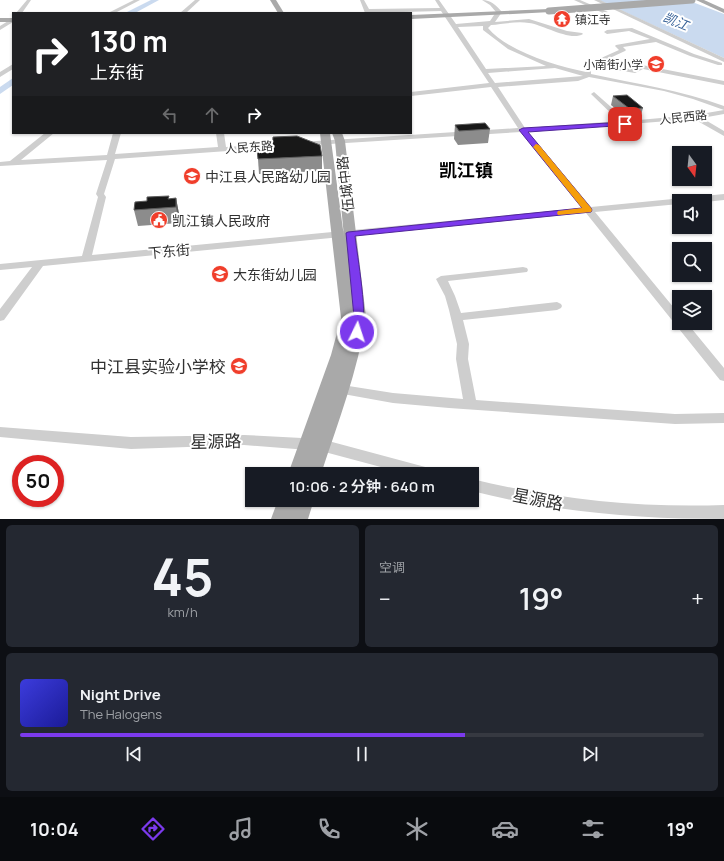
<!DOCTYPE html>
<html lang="zh">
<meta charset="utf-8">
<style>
:root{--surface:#171b24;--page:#242831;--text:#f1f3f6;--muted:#9ea1a6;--line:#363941;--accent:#7c3aed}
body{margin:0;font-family:Manrope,"Noto Sans SC",sans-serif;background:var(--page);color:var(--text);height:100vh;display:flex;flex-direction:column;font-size:15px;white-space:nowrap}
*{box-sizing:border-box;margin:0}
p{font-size:13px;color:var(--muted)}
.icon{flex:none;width:22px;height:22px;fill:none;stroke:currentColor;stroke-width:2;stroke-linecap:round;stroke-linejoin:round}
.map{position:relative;height:519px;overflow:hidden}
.sheet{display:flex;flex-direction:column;gap:6px;padding:6px;background:#0d0f14;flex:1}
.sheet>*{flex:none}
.banner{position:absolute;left:12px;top:12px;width:400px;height:122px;border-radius:0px;box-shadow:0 1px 3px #0004;background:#202124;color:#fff;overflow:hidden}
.needle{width:26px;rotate:165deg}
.tools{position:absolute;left:672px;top:146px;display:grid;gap:8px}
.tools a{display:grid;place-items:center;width:40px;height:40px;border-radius:0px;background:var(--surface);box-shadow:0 1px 3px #0004;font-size:20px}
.speed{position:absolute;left:12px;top:455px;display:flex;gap:8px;font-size:20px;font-weight:700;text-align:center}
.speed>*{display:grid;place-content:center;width:52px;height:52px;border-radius:50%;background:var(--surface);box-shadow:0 1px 3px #0004;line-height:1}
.speed .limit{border:6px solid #d22;background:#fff;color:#111}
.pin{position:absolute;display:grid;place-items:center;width:34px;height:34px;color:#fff;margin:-17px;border-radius:8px;box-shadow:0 2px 6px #0006}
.me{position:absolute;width:44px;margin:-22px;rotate:4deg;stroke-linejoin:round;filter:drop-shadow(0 0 3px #0008)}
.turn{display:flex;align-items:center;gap:14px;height:84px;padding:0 12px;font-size:18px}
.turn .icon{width:52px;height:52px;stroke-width:2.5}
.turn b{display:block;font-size:28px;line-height:34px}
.lanes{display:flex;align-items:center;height:38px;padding:0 12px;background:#0003;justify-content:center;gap:20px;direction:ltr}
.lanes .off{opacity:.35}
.big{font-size:30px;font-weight:600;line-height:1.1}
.sheet .card{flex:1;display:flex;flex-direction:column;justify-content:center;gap:6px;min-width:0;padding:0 14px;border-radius:6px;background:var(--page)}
.sheet .dial{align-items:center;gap:0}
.dial b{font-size:52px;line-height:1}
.song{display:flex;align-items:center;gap:12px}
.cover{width:48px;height:48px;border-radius:6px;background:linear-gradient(135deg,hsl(240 70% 55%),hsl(240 70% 35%))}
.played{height:4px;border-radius:2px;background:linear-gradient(90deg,var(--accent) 65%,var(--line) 65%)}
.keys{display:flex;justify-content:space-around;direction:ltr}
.heat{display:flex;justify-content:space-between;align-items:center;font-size:22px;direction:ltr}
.sheet .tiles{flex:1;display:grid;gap:6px;grid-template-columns:1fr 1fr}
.card:last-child{grid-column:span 2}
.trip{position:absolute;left:245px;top:467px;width:234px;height:40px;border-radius:0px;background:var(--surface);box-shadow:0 1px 3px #0004;font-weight:600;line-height:40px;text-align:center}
.menu{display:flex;height:64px;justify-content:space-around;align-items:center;background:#090b0e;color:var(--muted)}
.menu .icon{width:28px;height:28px}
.menu .current{color:var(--accent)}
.menu b{font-size:18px;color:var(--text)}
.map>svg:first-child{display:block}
.water{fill:#cadaef}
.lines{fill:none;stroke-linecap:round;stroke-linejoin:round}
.river{fill:#cadaef;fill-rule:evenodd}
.minor{fill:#cecece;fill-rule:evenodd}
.major{fill:#a9a9a9;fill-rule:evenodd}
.major-bridge{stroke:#a9a9a9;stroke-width:7}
.wall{fill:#8c8c8c}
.shaded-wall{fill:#5d5d5d}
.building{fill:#181818;stroke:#5d5d5d}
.route{fill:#7c3aed;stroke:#51269a}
.slow{fill:#f59e0b}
.labels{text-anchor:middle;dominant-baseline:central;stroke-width:4;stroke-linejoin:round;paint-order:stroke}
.far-poi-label{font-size:12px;fill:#313131;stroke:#fff;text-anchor:start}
.far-street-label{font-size:12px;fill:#313131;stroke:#fff}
.far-water-label{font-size:13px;font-style:italic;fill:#396399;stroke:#fff}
.poi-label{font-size:14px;fill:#313131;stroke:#fff;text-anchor:start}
.street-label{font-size:14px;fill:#313131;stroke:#fff}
.near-poi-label{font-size:17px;fill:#313131;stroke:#fff;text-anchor:end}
.near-street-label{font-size:17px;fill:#313131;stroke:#fff}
.district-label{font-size:18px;font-weight:bold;fill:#000;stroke:#fff}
</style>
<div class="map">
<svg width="724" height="519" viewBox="0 0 724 519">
<rect width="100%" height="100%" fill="#fff"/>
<!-- water -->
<polygon class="water" points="599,0 687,0 724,14 724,58"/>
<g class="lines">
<!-- river -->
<g class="river">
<polygon points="151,0 159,0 135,13 125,13"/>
<polygon points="13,78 13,85 0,94 0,87"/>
</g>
<!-- minor -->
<g class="minor">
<polygon points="27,0 31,0 22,13 16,13"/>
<polygon points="134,0 140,0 115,13 108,13"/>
<polygon points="195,0 200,0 186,13 180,13"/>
<path d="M360,0H364L369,9L440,8L435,0H439L456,24L490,21L496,12L490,5L482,0C491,0 496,5 502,12L495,22L529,19L567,31L582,33L583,34C570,42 542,24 529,23C517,21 503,24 491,25L488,28C507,51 556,66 586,72L585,67L590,63L619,50L615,46L616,45L650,39L629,31L607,34L604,32L607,30L632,28L694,54L722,63V65H718L690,56L656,42L623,47L626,50L625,51L599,63L634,69L642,65L724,81V85L643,69L635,73L593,66L591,68V74C636,84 681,90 724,106V114L702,118L724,131V136L694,119L528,132L591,207L724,194V200L705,202L679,201V204L595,212L679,314V323H687L724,368V381L720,380L586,213L43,266L4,320L0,321V309L32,267L0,270V264L82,256L98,197L96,194L107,160L0,166V162L10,161L45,133H54L21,160L107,155L113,133H121L115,154L218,147L216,133H224L226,147L285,143L289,145L285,147L115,159L104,194L106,197L92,255L582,208L521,132L298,146V142H301L518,128L491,87L411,96V92L489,83L441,11L365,13ZM483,26V30L508,49L546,66L486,69L458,27ZM555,68L583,76L495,83L488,73ZM589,77L664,91L693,99L724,110L695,115L627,121L594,92L591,94L592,95L619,121L525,128L498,87L578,81Z"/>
<polygon points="574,0 580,0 608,12 603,13"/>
<polygon points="594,0 600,0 724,58 724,62"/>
<polygon points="13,18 13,22 0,30 0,26"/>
<polygon points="13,64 13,69 0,77 0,72"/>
<polygon points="523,267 527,268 528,270 527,272 448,281 455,296 461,313 557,302 561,304 562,306 561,308 557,310 463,320 469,344 468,359 476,400 675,414 724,413 724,423 675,424 449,408 393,403 332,392 330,389 332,386 336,384 393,393 463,399 456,359 457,344 449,310 445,296 436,279 441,276"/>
<polygon points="0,427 131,437 244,435 321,439 429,468 434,470 436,474 407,474 321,451 244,445 131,449 0,437"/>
<path d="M472,479C555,499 638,508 724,505V519C638,519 555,512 472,491Z"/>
</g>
<!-- major -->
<g class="major">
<polygon points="270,0 276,0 284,13 278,13"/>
<polygon points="696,0 704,0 724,9 724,13"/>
<polygon points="549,9 551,10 551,12 411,19 411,15"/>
<rect x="0" y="18" width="13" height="4"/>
<path d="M320,133H330L344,237L335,141L332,133H342L345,141L366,317C358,371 338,422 321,474H288L331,355L341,318Z"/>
<polygon points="278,500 314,500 308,519 271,519"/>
</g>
<!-- major-bridge -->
<polyline class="major-bridge" points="549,11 692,0"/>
</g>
<!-- wall -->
<g class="wall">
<polygon points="613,96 643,108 640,118 627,118 611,105"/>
<polygon points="455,125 490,129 488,143 458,145 454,139"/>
<polygon points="357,133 379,133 364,134"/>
<polygon points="322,156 322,171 259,174 258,159"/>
<polygon points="169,196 169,199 176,198 179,214 179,223 138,226 134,210 147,201"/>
</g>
<!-- shaded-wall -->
<g class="shaded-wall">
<polygon points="364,133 379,133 364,134"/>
<polygon points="176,198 179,214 179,223 176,207"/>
</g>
<!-- building -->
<g class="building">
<polygon points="627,95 643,108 630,109 613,96"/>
<polygon points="485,123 490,129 459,131 455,125"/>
<polygon points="297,136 320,145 322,156 258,159 257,150 272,150 273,137"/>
<polygon points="169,196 168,199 176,198 176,207 134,210 135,202 147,201 147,197"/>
</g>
<!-- route -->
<path class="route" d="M625,122H628V125L528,132L591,208L592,210L591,212L355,236C357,255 369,320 361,334H353L352,332L354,317L346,233L348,232L582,208L519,130L523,128Z"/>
<!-- slow -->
<polygon class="slow" points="536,144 539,145 591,208 592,210 591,212 558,215 557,213 558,211 582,208 534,148 533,147"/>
<!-- icons -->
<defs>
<g id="temple-disc" transform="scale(0.9)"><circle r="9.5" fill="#f03e2b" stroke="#fff"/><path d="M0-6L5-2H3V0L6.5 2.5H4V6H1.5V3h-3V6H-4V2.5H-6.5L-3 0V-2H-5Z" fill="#fff"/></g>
<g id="school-disc" transform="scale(0.9)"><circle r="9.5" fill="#f03e2b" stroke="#fff"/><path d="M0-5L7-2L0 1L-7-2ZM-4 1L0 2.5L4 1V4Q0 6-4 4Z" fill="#fff"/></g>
<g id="civic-disc" transform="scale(0.9)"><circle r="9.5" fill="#f03e2b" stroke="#fff"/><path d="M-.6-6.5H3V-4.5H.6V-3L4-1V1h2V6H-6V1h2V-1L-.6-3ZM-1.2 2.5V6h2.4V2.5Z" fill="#fff"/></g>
</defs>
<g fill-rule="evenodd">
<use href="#temple-disc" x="562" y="19"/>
<use href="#school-disc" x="656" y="64"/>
<use href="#school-disc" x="192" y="176"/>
<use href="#civic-disc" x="159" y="220"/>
<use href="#school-disc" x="220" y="274"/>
<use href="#school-disc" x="239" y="366"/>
</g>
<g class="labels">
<!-- far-poi labels -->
<g class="far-poi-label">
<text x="575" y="19">镇江寺</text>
<text x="643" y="64" text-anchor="end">小南街小学</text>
</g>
<!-- far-street labels -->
<g class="far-street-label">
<text transform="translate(683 117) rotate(-6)">人民西路</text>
<text transform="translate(249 147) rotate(-4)">人民东路</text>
</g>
<!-- far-water labels -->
<g class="far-water-label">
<text transform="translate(676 21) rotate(23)">凯江</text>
</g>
<!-- poi labels -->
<g class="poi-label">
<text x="205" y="176">中江县人民路幼儿园</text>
<text x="172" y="220">凯江镇人民政府</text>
<text x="233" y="274">大东街幼儿园</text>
</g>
<!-- street labels -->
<g class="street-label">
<text transform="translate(345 184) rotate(-97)">伍城中路</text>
<text transform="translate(169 251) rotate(-5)">下东街</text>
</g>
<!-- near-poi labels -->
<g class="near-poi-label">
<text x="226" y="366">中江县实验小学校</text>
</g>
<!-- near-street labels -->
<g class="near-street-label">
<text transform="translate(216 441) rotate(-1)">星源路</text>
<text transform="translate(538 499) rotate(11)">星源路</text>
</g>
<!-- district labels -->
<g class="district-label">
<text x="466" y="170">凯江镇</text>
</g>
</g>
</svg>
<div class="tools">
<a><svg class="needle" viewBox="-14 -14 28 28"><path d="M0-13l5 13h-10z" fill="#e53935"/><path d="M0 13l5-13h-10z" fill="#9ea1a6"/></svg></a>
<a><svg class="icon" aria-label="sound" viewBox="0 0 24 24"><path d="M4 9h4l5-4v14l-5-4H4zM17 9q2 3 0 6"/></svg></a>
<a><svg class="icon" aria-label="search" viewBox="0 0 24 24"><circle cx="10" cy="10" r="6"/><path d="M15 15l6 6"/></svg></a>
<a><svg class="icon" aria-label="layers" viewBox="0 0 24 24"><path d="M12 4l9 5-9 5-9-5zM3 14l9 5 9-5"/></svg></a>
</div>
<div class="speed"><div class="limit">50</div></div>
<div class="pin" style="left:625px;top:124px;background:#d93025"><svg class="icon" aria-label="arrive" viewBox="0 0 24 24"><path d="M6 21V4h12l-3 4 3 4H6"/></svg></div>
<svg class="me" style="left:357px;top:332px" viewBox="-20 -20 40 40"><circle r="17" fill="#7c3aed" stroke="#fff" stroke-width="3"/><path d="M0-11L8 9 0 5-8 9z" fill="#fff"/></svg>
<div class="trip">10:06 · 2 分钟 · 640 m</div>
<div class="banner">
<div class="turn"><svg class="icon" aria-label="right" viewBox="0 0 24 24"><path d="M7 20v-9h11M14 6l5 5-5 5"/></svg><div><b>130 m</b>上东街</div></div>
<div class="lanes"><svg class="icon off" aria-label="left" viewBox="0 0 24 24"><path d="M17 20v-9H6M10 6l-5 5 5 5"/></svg><svg class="icon off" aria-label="ahead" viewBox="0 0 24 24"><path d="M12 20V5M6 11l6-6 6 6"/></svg><svg class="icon" aria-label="right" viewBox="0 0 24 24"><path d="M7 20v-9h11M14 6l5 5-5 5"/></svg></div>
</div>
</div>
<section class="sheet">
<div class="tiles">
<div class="card dial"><b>45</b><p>km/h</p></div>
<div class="card"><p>空调</p>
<div class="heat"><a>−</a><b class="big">19°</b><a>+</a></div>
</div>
<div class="card">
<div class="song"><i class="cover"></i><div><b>Night Drive</b><p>The Halogens</p></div></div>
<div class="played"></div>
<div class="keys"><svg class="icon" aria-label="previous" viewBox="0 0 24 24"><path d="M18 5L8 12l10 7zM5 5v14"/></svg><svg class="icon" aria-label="pause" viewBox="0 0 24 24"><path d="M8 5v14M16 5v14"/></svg><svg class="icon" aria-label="next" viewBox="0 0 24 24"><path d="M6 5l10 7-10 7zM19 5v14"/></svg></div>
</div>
</div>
</section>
<nav class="menu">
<b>10:04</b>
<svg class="icon current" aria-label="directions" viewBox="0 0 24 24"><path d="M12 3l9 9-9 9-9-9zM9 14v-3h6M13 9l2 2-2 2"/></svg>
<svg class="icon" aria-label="music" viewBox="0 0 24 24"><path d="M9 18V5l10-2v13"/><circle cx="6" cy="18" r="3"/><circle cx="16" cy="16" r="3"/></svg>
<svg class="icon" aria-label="phone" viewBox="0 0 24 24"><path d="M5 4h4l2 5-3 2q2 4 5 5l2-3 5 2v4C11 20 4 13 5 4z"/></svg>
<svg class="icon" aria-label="climate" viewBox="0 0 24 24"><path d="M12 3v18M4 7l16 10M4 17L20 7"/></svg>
<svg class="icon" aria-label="car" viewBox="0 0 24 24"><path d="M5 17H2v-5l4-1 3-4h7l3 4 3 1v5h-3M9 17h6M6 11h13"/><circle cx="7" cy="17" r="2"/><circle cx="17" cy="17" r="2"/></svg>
<svg class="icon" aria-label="filters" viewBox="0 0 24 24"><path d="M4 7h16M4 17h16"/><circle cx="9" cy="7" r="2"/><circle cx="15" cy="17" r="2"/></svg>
<b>19°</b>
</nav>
